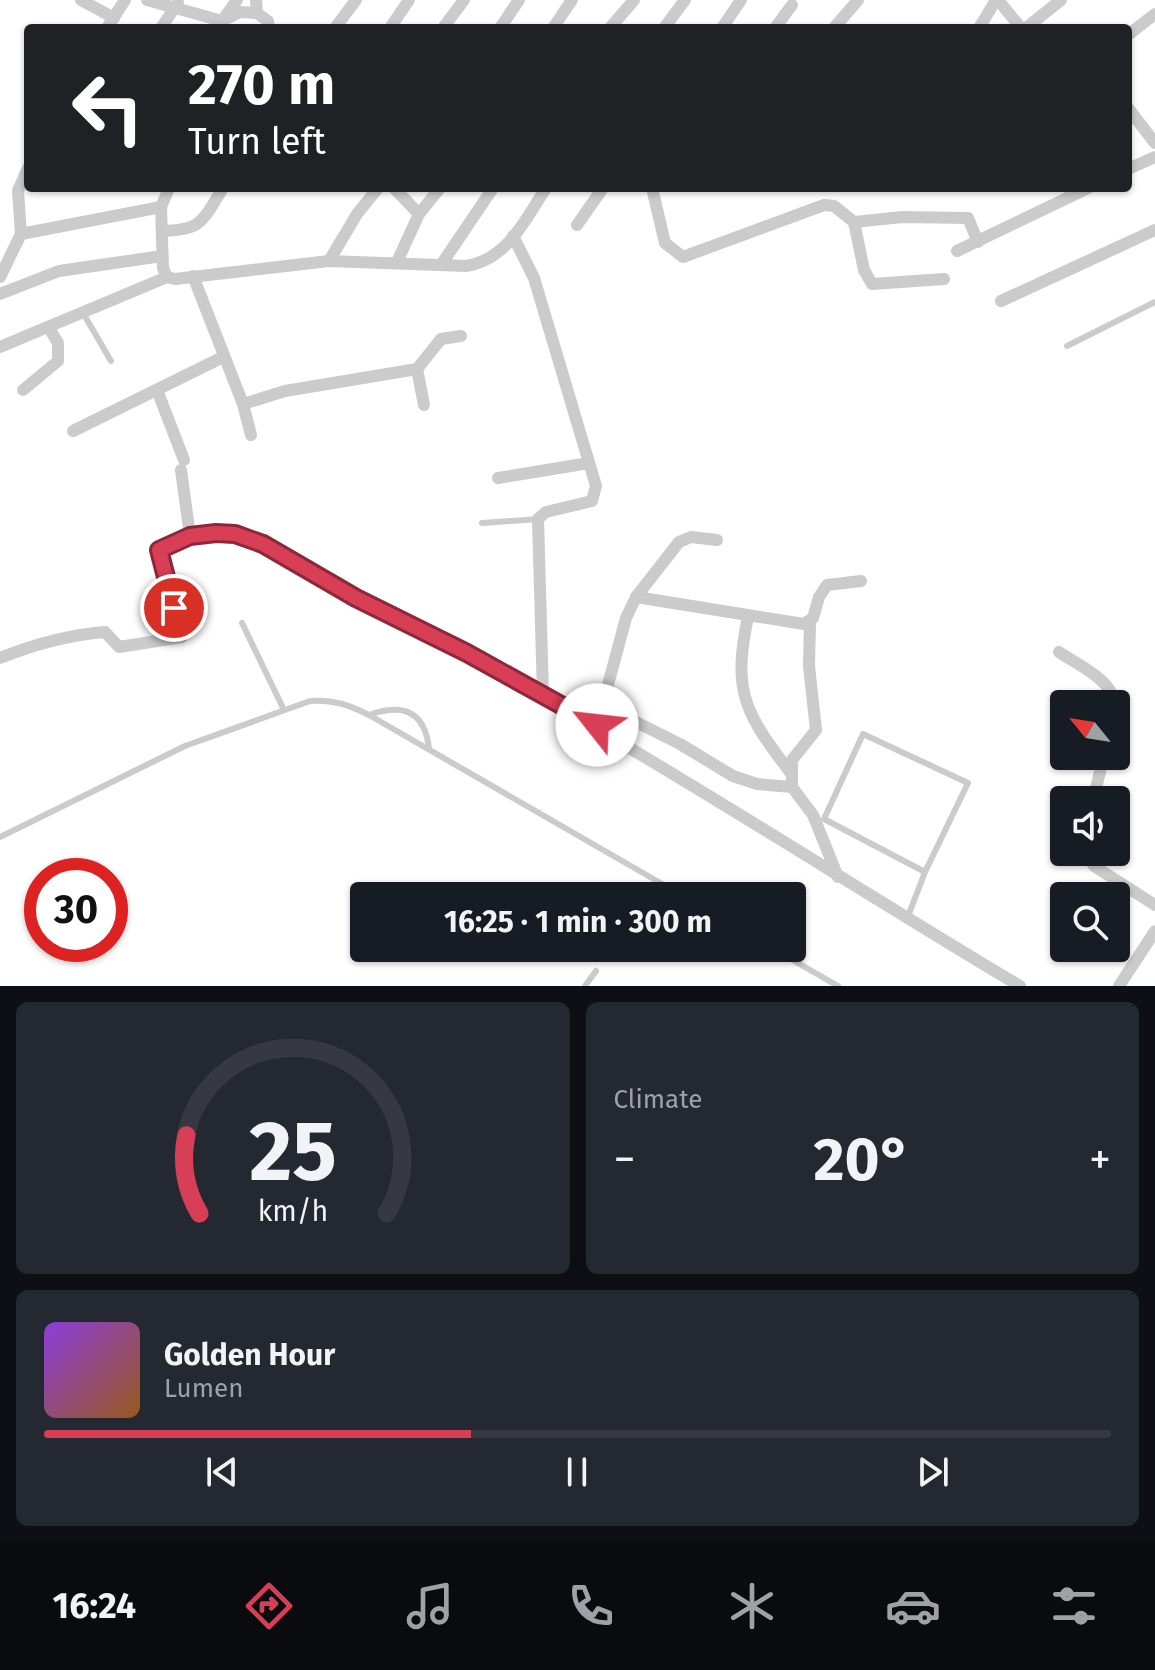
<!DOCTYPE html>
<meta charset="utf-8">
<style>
:root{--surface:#171b24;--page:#242831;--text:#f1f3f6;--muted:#9ea1a6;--line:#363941;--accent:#d83e56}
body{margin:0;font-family:"Fira Sans",sans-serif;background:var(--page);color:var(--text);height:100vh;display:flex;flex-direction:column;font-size:30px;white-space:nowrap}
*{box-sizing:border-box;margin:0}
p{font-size:26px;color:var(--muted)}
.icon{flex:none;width:44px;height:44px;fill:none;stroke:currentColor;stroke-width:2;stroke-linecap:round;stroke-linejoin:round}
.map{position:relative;height:986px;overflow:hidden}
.side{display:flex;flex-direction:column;gap:16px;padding:16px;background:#0d0f14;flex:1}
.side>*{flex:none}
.top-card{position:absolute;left:24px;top:24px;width:1108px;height:168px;border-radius:8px;box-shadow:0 2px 6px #0004;background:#202124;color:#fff;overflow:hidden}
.needle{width:52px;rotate:300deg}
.buttons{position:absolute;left:1050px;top:690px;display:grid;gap:16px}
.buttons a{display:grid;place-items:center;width:80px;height:80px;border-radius:8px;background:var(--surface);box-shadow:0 2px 6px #0004;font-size:40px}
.speed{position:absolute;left:24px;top:858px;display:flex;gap:16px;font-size:40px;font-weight:700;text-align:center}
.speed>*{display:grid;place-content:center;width:104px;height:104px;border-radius:50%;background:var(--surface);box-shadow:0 2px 6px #0004;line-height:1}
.speed .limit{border:12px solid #d22;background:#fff;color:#111}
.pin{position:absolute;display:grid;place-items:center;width:68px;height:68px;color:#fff;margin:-34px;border:4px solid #fff;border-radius:50%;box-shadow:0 2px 8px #0007}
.me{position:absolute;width:88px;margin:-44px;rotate:299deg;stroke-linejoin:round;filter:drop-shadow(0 0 6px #0008)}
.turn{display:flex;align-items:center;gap:28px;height:168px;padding:0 32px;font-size:36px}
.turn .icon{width:104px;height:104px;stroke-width:2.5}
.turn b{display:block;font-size:56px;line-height:68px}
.big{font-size:60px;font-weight:700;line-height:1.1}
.side .card{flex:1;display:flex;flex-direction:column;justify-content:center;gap:12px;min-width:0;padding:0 28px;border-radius:12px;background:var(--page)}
.side .dial{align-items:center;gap:0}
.dial svg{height:208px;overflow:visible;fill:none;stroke:var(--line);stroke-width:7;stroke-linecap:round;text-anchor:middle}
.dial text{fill:var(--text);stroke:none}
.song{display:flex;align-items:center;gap:24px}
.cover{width:96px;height:96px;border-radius:12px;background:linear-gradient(135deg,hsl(270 70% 55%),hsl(30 70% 35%))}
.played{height:8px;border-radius:4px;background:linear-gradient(90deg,var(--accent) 40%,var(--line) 40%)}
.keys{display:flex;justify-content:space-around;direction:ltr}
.heat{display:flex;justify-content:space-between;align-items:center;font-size:44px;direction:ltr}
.side .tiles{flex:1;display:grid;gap:16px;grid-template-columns:1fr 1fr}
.card:last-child{grid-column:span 2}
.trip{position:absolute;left:350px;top:882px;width:456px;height:80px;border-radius:8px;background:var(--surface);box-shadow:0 2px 6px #0004;font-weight:700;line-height:80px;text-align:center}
.tab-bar{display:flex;height:128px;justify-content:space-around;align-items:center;background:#090b0e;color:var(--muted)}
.tab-bar .icon{width:56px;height:56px}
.tab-bar .selected{color:var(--accent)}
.tab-bar b{font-size:36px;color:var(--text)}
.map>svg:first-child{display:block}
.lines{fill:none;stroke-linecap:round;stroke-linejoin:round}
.service{stroke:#cbcbcb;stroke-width:6}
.minor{stroke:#cbcbcb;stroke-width:12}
.route-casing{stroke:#8c2838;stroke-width:20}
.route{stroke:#d83e56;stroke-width:14}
</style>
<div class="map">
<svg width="1155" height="986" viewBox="0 0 1155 986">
<rect width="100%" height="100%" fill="#fff"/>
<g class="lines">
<!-- service -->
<g class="service">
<polyline points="83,313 111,361"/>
<polyline points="1067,346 1155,302"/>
<polyline points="482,523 538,519"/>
<polyline points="242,623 284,710"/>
<path d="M369,715C403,703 425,711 429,749"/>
<path d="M0,837L185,746L310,701C333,699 349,705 369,715L683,896"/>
<polyline points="907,919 925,872 824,819 863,734 968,783 925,872"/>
<polyline points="772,948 838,986"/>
<polyline points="585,986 596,971"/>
</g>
<!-- minor -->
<g class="minor">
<polyline points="81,0 114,18"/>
<polyline points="147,0 222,21 240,12 257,13"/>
<polyline points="256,0 257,13 268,21 269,28"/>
<polyline points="998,0 1021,28"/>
<polyline points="107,28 125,0"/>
<polyline points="161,28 178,3"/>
<polyline points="217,28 237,0"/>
<polyline points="335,28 356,0"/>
<polyline points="390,28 409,0"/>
<polyline points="443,28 464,0"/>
<polyline points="500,28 519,0"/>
<polyline points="553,28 572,0"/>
<polyline points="610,28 634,0"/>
<polyline points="664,28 685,0"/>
<polyline points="722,28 741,0"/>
<polyline points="775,28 792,5"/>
<polyline points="834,28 858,0"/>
<polyline points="979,28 996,0"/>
<polyline points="1026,28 1061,0"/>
<polyline points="1128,35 1155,14"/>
<polyline points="1128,108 1155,143"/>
<polyline points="1128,169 1155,157"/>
<path d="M169,188L161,207L163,268L167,277L175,279L329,261L466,266C507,260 525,220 546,188"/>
<polyline points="394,188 419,214"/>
<polyline points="652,188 665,243 683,257 824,205 834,206 854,222 902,217 968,218 978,242"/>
<polyline points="854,222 864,270 872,284 944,279"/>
<polyline points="577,225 603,188"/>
<path d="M162,231C203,230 202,221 223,188"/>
<polyline points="21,234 161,207"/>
<polyline points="513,236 534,278 596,486 592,501 546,512 538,519 543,695"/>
<polyline points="957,251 1088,188"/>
<polyline points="329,261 357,214 378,188"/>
<polyline points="397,262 419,214 440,188"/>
<polyline points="441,265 493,188"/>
<polyline points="193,276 243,404 251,435"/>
<polyline points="0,277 21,234 18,191 28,168"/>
<polyline points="0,294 59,271 162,256"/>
<polyline points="1001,301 1155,230"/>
<polyline points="0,347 167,277"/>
<polyline points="417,369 424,405"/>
<polyline points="23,390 58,361 58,343 49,328"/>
<polyline points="157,390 184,460"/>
<polyline points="243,404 285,391 417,369 441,339 461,336"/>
<polyline points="73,431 223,357"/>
<polyline points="181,470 190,536"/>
<polyline points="498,478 589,463"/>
<polyline points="636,597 804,624 813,618 819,597 827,585 861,581"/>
<path d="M748,617C732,692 745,713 790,772"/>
<path d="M1059,652C1084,669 1119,682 1116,716"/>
<path d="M0,658C35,644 67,635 105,632L119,647L182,637L159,550C183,538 208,529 235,534C281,543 331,585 374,607C598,719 805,858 1020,986"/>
<polyline points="602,705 680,744 733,776 757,784 792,787 813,815 838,877"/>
<polyline points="601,711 626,618 636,597 679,542 691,537 717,540"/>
<polyline points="792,787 792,760 816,730 809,666 810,622"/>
<polyline points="1093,800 1104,756"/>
<polyline points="1084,852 1094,866 1155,905"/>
<polyline points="1119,986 1155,931"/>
</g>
</g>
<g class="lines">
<!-- route casing -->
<g class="route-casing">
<polyline id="route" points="174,608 159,550 190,536 216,533 235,534 263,544 356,598 467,653 597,725"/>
</g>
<!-- route -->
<use href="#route" class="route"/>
</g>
</svg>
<div class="buttons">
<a><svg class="needle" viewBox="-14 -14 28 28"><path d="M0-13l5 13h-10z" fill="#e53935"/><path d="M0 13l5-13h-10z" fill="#9ea1a6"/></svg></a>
<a><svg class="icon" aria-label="sound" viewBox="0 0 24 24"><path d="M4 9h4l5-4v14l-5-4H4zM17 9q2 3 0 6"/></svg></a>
<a><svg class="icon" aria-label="search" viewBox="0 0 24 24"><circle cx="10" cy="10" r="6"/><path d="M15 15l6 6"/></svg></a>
</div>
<div class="speed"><div class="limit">30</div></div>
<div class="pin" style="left:174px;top:608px;background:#d93025"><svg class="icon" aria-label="arrive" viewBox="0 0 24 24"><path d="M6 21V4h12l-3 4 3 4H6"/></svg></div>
<svg class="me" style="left:597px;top:725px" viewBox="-20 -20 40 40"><circle r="19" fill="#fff"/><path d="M0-13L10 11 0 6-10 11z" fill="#d83e56"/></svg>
<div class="trip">16:25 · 1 min · 300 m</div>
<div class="top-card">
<div class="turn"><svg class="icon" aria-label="left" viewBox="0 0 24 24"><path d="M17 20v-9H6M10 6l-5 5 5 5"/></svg><div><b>270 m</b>Turn left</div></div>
</div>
</div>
<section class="side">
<div class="tiles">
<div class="card dial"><svg viewBox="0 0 100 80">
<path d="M14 69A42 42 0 1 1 86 69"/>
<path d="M14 69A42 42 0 0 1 9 39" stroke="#d83e56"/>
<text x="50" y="56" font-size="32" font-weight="700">25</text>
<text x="50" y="72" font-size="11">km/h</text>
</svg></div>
<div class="card"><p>Climate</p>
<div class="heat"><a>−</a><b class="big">20°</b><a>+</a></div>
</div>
<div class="card">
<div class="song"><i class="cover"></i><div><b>Golden Hour</b><p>Lumen</p></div></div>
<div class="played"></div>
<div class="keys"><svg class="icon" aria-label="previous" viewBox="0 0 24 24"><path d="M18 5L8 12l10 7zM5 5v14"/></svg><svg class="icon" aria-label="pause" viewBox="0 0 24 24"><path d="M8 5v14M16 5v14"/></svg><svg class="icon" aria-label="next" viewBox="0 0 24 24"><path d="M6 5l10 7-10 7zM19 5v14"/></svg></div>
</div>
</div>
</section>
<nav class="tab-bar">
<b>16:24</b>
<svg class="icon selected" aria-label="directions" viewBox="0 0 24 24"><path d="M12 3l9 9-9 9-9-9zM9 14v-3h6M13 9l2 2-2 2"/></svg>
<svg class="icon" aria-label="music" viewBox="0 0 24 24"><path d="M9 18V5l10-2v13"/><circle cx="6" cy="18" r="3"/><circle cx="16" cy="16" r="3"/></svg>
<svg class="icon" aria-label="phone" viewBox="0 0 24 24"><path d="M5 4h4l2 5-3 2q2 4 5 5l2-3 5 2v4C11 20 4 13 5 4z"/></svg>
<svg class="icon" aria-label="climate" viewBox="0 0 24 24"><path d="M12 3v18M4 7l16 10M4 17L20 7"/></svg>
<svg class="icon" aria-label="car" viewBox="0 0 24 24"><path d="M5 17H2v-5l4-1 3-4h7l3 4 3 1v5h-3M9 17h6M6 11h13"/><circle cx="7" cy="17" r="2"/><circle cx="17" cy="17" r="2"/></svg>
<svg class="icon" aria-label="filters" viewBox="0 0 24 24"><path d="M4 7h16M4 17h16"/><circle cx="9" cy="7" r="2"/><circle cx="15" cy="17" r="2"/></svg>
</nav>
